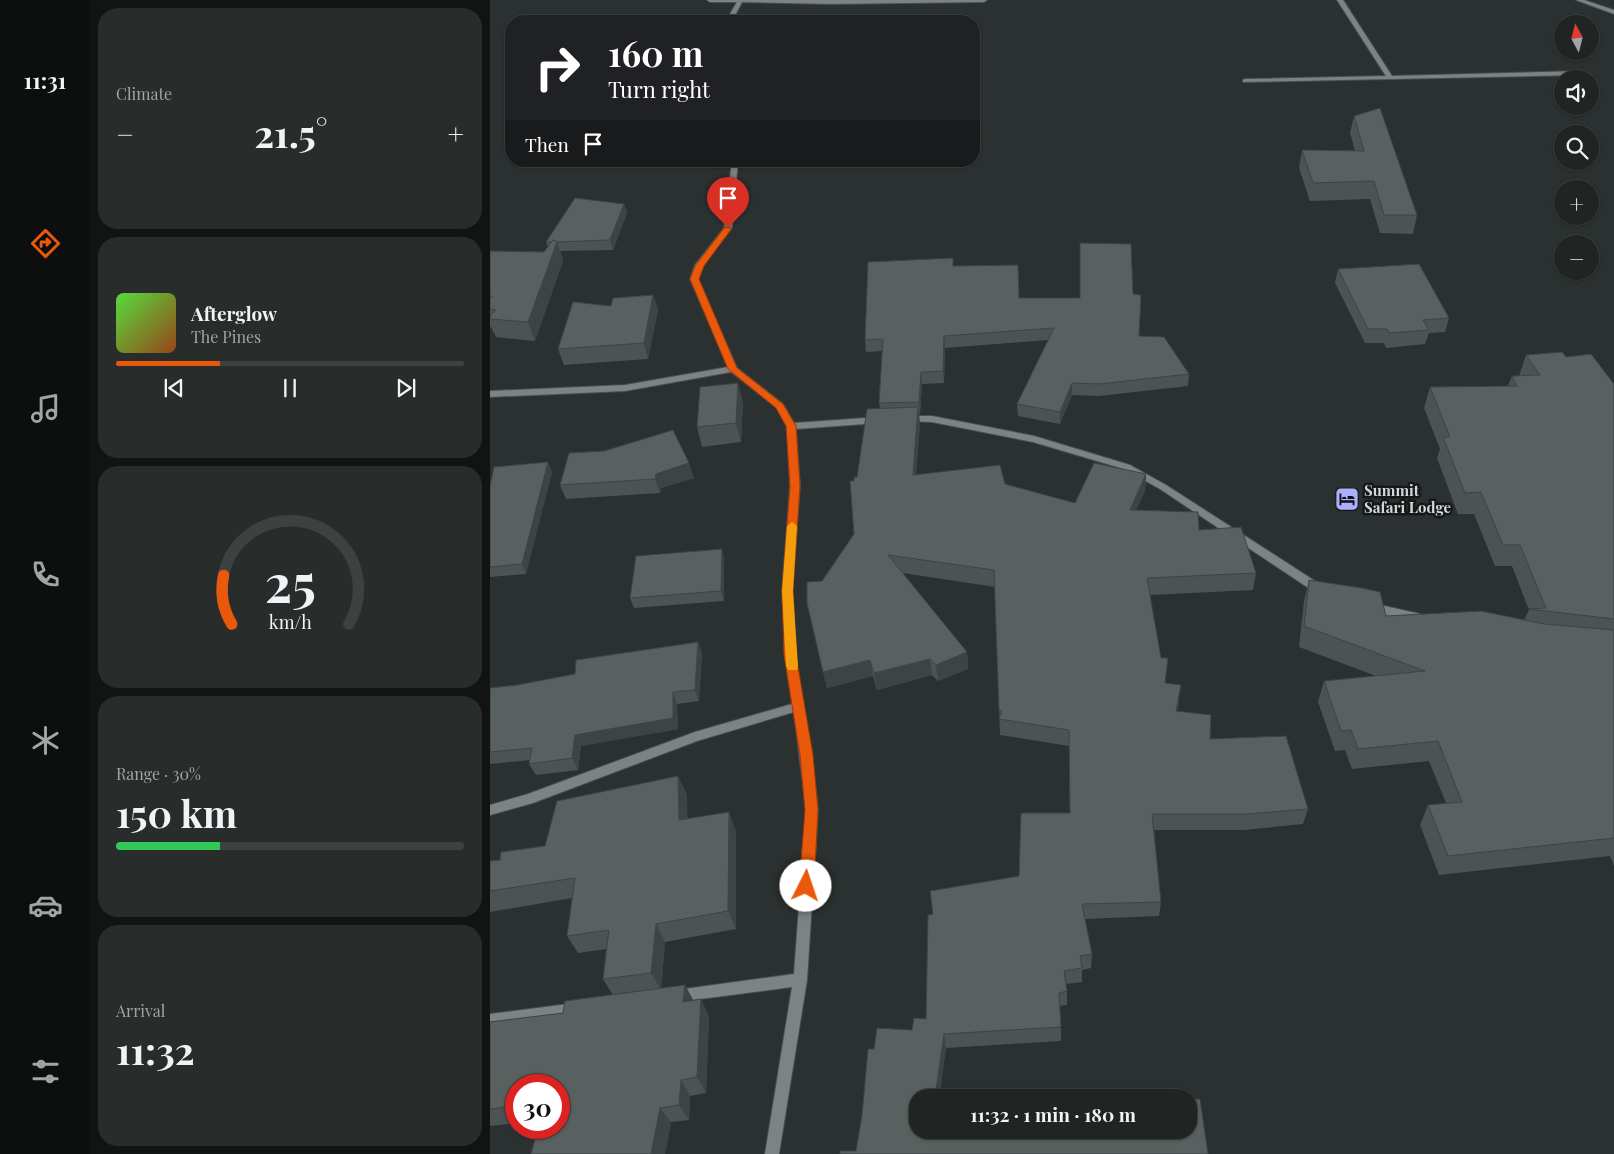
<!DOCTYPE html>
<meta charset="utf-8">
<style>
:root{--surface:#202524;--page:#282d2c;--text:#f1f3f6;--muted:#a2a5a6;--line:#3d4241;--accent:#ea580c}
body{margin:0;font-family:"Playfair Display",serif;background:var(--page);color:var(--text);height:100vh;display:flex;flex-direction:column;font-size:19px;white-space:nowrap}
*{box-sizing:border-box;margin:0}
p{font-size:16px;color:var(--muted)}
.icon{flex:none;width:28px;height:28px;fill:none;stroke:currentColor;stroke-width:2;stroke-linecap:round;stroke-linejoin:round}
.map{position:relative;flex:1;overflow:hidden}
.panel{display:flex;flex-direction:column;gap:8px;padding:8px;background:#121414;width:400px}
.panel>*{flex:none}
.top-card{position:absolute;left:15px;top:15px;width:475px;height:152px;border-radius:20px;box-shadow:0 1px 4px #0004,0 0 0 1px var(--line);background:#202124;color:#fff;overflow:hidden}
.needle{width:32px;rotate:353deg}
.tools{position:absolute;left:1064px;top:15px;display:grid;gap:10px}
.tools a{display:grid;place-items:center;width:45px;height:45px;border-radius:50%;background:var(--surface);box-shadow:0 1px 4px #0004,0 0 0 1px var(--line);font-size:25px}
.speed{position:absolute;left:15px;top:1074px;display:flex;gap:10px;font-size:25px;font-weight:700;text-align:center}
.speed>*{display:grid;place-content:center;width:65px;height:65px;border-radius:50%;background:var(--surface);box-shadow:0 1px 4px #0004,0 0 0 1px var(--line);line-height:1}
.speed .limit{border:8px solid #d22;background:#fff;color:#111}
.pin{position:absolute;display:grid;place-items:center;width:42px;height:42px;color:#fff;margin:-51px -21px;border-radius:50% 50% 50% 0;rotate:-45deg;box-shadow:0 0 5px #0007}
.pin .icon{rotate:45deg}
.me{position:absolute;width:55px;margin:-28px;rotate:4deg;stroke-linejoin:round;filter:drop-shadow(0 0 4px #0008)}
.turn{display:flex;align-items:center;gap:18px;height:105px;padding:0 20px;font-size:22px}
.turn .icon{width:65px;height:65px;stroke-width:2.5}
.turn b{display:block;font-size:35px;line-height:42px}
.then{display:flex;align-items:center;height:48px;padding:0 20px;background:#0003;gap:10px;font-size:19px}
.big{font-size:38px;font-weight:700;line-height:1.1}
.panel .widget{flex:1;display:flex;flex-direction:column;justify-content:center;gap:8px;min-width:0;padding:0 18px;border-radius:20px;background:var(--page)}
.panel .dial{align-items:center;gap:0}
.dial svg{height:130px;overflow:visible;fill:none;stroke:var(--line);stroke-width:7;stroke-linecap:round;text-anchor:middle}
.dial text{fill:var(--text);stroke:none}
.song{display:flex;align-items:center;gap:15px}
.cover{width:60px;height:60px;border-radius:8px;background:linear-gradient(135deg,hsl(110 70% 55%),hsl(20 70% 35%))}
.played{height:5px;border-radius:2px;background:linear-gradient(90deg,var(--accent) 30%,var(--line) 30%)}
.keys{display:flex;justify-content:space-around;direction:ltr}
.heat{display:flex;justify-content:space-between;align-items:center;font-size:28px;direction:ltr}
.charge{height:8px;border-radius:4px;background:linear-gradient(90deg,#34c759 30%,var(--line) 0)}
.trip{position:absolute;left:419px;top:1089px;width:288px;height:50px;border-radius:20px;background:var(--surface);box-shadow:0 1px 4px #0004,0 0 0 1px var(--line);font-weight:700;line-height:50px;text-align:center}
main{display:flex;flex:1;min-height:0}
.tab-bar{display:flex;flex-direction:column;width:90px;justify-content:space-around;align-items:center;background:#0d0f0e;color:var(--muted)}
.tab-bar .icon{width:35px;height:35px}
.tab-bar .on{color:var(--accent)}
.tab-bar b{font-size:22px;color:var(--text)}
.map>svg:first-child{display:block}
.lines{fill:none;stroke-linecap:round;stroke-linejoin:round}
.minor-casing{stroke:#494e4e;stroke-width:2}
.minor{fill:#7c8382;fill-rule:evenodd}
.wall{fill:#4d5353}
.shaded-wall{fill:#3e4343}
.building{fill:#596060;stroke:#3e4343}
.route{fill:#ea580c;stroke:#983908}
.slow{fill:#f59e0b}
.labels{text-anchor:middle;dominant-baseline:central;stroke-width:5;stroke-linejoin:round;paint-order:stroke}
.poi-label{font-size:15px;font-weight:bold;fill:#d4d8d8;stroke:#151818;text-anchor:start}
</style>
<main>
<nav class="tab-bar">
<b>11:31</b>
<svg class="icon on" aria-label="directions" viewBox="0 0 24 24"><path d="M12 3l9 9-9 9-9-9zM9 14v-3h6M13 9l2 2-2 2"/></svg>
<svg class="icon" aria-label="music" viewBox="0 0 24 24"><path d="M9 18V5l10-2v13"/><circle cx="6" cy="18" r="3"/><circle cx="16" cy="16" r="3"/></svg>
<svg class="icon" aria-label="phone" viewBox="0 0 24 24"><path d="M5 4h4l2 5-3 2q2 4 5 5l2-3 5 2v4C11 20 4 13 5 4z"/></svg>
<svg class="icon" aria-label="climate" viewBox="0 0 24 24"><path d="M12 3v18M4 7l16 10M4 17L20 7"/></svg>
<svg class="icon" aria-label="car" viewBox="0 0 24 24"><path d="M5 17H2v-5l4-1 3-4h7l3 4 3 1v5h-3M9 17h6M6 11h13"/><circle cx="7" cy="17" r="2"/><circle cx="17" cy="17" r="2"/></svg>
<svg class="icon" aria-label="filters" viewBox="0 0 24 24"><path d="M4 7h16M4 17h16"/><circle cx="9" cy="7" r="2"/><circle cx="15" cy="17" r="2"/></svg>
</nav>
<section class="panel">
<div class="widget"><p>Climate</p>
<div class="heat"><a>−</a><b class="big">21.5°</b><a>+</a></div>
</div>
<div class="widget">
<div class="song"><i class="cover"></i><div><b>Afterglow</b><p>The Pines</p></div></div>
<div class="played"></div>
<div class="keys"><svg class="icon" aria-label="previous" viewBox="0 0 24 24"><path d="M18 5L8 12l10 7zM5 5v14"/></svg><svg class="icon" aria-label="pause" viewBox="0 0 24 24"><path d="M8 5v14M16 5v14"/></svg><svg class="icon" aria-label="next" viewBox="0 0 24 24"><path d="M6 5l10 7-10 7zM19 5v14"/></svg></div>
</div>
<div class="widget dial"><svg viewBox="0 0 100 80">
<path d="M14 69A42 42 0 1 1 86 69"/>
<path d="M14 69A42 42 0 0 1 9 39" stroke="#ea580c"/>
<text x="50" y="56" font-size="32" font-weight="700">25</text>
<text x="50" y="72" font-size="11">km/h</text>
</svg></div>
<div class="widget"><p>Range · 30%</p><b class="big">150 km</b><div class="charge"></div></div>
<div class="widget"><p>Arrival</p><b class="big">11:32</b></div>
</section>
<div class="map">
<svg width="1124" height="1154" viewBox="0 0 1124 1154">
<rect width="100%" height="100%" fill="#2b3130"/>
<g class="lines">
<!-- minor casing -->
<g class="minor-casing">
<g id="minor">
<polygon points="217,0 497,0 494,2 341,4 252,2 242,21 236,21 247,2 220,2"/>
<polygon points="847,0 853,0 902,76 1091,71 1094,73 1091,75 753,82 753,80 755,79 896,76"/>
<polygon points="1086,0 1094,0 1124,10 1124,14"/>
<polygon points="242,161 248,161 242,228 213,265 208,279 247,368 293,404 304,423 389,417 393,420 389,423 306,429 310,486 302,591 305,655 322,755 328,810 317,980 289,1154 275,1154 302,987 187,1002 182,1001 180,996 182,991 187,990 304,974 316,810 304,712 207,741 43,803 0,815 0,805 38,794 205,732 302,704 295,655 292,591 300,486 297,426 287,408 241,372 135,391 0,397 0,391 135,385 238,367 200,279 205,265 234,228"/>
<polygon points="416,416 442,416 544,436 640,465 676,485 825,581 834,585 835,588 830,592 817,587 670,489 634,469 543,442 442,422 413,421 412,419"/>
<path d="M881,603L926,613L930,614L931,617L930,620C917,623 891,614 877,610L876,607L877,604Z"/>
<polygon points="86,1003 91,1005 93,1010 91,1015 86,1017 0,1028 0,1014"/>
</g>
</g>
<!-- minor -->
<use href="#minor" class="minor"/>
</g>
<!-- wall -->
<g class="wall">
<polygon points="864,116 927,215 923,234 890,233 880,199 820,201 809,168 812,150 865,151 860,133"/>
<polygon points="134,204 137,213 123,250 70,251 73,261 45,341 6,337 1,327 0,327 0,251 54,252 58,247 56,242"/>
<polygon points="463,266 529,298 590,298 643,294 649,336 699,374 698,386 609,396 582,395 570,424 528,416 527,404 558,340 455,348 454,383 432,384 430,414 429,414 430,424 426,474 515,484 585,503 656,474 655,491 646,510 709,530 766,573 763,590 660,595 675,683 689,702 687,711 720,739 818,809 813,824 754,830 664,830 671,902 669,916 595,919 602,954 601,968 592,970 592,982 576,984 577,991 577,1005 570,1006 571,1027 571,1041 456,1048 449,1098 366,1151 384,1049 422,1030 436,1019 443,914 529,876 580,813 579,746 510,735 505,587 413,573 477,652 478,669 448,681 442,675 387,690 383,676 337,688 317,603 364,534 364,481 367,477 390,408 389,403 392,351 376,352 375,340"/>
<polygon points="848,269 959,318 955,332 939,333 935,344 896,348 894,343 875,343 845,283"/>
<polygon points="163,295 168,310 158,359 74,365 68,349 121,306"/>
<polygon points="1036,355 1076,357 1124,384 1124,866 1120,856 949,875 930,825 938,805 956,803 939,761 862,769 855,750 845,751 828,702 834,681 886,676 809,647 814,601 819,580 896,616 1034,620 1039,610 1022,566 1005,566 984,514 968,514 947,458 950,449 934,408 940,387 1018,386 1022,376 1029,376"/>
<polygon points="253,402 251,442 212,447 207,427"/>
<polygon points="114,451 204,478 171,488 170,493 76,499 70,485"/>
<polygon points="58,462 62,472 36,574 0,577 0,486"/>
<polygon points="234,559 234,601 144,608 140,598"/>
<polygon points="208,642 212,653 209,701 187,704 188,729 91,746 88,770 46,775 39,764 40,760 0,764 0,688 27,685 85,674"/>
<polygon points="188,776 197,795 197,818 246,831 246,929 175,942 171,989 195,985 203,1000 219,1016 216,1093 200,1096 199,1120 181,1122 175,1154 41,1154 69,1085 26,1085 26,1123 0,1126 0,1022 73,1013 123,995 113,979 116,949 88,953 77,936 82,898 0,912 0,861 10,860 55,846"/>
</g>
<!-- shaded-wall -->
<g class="shaded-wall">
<polygon points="134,204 137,213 123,250 120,240"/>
<polygon points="67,242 73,261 45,341 38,322"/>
<polygon points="163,295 168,310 158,359 154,343"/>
<polygon points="454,336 455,348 454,383 453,371"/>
<polygon points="431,372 432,384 430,414 429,402"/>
<polygon points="248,383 253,402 251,442 246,423"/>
<polygon points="582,383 582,395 570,424 570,412"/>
<polygon points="428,407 430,424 425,491 423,475"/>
<polygon points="58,462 62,472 36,574 32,564"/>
<polygon points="199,463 204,478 171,488 170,493 165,479 166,474"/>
<polygon points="656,474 655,491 639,526 640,510"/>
<polygon points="232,549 234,559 234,601 231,591"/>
<polygon points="208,642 212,653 209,701 205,690"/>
<polygon points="477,652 478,669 448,681 446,665"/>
<polygon points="440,659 442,675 387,690 384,673"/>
<polygon points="380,660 383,676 337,688 333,672"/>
<polygon points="183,692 187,704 188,729 91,746 88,770 82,758 85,735"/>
<polygon points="188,776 197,795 198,839 189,820"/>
<polygon points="239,812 246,831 246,929 238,911"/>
<polygon points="166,924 175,942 171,990 161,973"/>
<polygon points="195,985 204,1002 193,1002"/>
<polygon points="211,999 219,1016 216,1093 207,1077"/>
<polygon points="454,1034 456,1048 449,1098 445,1098"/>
<polygon points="191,1080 200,1096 199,1120 189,1105"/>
<polygon points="170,1108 181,1122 175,1154 161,1154"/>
</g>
<!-- building -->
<g class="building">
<polygon points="890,108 927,215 894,215 884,181 823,183 812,150 874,151 864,116"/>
<polygon points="85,198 134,204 120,240 66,242 63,240 62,242 56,242"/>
<polygon points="63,240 67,242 38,322 0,319 0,316 6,310 0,309 0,298 2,296 0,296 0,251 54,252"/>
<polygon points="590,243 641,244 643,294 651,295 649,336 674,337 699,374 609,384 582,383 570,412 527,404 564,328 454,336 453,371 431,372 429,402 389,403 393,339 375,340 378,262 463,258 463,266 528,265 529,298 590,298"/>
<polygon points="929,264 959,318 933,320 939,330 899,333 897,329 878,329 848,269"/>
<polygon points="163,295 154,343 68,349 83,302 121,306 123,298"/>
<polygon points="1072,352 1076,357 1101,354 1124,384 1124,619 1039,609 1056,608 1030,545 1013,545 991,492 975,493 953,437 960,437 940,387 1027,386 1022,376 1050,375 1036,355"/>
<polygon points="248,383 246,423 207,427 210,387"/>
<polygon points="428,407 423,475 510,465 515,484 585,503 604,463 656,474 640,510 708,512 709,530 751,527 766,573 657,578 671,658 678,658 675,683 691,685 686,711 721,715 720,739 796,736 818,809 757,814 662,814 671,902 592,904 602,954 590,956 592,968 574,971 577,991 569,993 571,1027 454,1034 445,1097 447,1098 428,1098 428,1130 698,1130 698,1099 710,1099 718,1154 350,1154 350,1151 366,1151 372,1115 378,1049 384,1049 387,1028 422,1030 424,1018 436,1019 438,915 443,914 440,891 529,876 531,813 580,813 579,730 509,719 512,711 509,710 504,570 398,555 477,652 446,665 440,659 384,673 380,660 333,672 317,603 317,582 332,581 364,534 360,481 364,481 364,477 367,477 377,409"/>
<polygon points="183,430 199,463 166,474 165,479 70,485 79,453 114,451"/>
<polygon points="58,462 32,564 0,567 0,486 4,467"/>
<polygon points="232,549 231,591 140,598 146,556"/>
<polygon points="819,580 872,588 890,592 896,616 991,611 1054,624 1124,630 1124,838 958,856 938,805 972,802 948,741 868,749 861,730 851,731 834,681 935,671 814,626"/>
<polygon points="208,642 205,690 183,692 183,718 85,735 82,758 39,764 42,748 0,752 0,688 27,685 85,674 86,660"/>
<polygon points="188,776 189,820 239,812 238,911 166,924 161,973 113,979 119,930 77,936 85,878 0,891 0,861 10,860 11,852 55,846 67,801"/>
<polygon points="195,985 193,1002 211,999 207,1077 191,1080 189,1105 170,1108 161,1154 41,1154 48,1128 69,1128 69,1085 26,1085 26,1106 0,1109 0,1022 73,1013 75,1001"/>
</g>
<!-- route -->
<polygon class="route" points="235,227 242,228 214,266 209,279 247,368 293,404 306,426 310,486 303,591 306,655 323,755 328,810 324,886 322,890 316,892 311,890 309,886 315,810 310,755 294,655 292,591 300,486 296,426 286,408 238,369 200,279 205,266"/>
<!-- slow -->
<polygon class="slow" points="302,522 307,526 303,591 308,666 307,670 298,670 296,666 292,591 297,526"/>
<!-- icons -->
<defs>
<g id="hotel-square" transform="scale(1.25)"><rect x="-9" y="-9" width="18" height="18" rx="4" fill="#acaffb" stroke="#151818"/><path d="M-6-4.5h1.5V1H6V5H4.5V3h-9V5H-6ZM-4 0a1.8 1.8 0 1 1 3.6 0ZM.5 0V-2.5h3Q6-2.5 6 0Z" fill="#111"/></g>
</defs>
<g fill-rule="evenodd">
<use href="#hotel-square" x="857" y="499"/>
</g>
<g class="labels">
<!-- poi labels -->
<g class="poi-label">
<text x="874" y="490">Summit<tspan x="874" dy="17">Safari Lodge</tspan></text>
</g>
</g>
</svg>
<div class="tools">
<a><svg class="needle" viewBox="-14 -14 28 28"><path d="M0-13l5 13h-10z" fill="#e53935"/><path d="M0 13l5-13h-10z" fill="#a2a5a6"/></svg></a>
<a><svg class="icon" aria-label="sound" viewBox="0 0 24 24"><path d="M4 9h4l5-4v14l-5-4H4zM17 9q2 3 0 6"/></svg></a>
<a><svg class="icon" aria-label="search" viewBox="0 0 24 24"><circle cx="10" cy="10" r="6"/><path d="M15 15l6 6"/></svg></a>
<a>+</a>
<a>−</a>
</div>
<div class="speed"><div class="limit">30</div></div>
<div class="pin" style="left:238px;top:228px;background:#d93025"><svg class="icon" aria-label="arrive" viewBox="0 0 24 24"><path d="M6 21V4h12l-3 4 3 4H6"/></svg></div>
<svg class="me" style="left:316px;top:886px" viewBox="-20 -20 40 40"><circle r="19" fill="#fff"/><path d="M0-13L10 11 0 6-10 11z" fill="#ea580c"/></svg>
<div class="trip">11:32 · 1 min · 180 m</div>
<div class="top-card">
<div class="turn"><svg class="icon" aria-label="right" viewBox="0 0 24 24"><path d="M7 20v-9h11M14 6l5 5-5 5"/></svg><div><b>160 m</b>Turn right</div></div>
<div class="then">Then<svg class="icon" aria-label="arrive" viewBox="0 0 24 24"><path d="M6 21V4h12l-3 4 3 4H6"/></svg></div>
</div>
</div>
</main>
